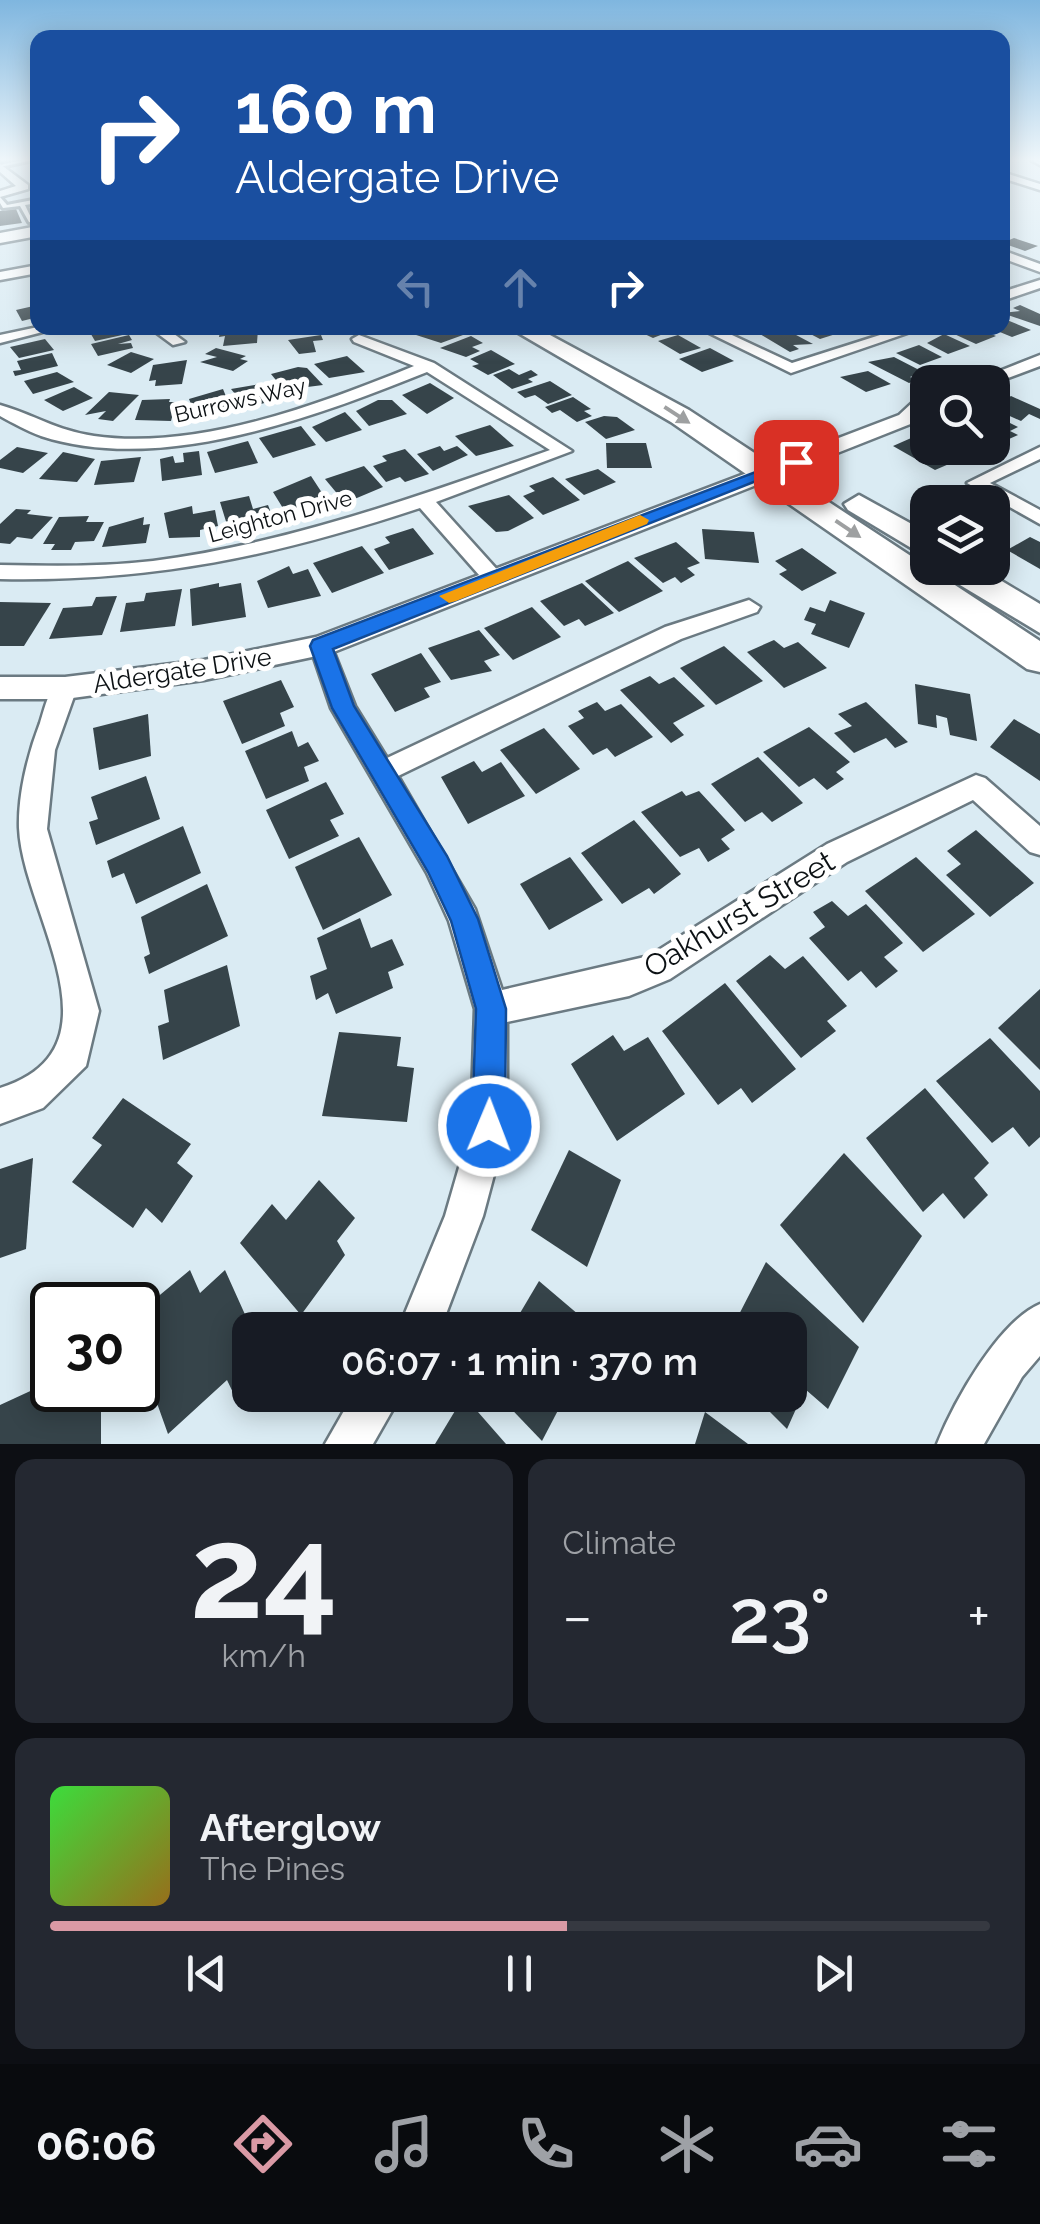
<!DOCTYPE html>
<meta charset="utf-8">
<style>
:root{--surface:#171b24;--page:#242831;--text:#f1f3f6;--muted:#9ea1a6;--line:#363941;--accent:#da9aa5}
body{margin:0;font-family:Raleway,sans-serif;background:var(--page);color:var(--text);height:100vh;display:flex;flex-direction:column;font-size:38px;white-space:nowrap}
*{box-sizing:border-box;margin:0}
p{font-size:32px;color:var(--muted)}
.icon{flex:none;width:55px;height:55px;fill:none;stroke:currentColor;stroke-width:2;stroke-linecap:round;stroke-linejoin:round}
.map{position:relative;height:1444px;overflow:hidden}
.details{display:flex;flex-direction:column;gap:15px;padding:15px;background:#0d0f14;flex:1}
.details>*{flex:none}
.hud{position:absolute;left:30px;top:30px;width:980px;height:305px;border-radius:20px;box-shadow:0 5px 25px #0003;background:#1a4fa0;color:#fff;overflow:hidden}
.fabs{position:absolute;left:910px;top:365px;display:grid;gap:20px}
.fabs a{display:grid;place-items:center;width:100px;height:100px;border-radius:20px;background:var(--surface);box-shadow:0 5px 25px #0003;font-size:50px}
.speed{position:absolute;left:30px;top:1282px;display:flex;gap:20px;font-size:50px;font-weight:700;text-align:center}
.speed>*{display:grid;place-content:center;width:130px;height:130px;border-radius:50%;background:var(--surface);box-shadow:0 5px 25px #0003;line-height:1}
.speed .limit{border:5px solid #111;border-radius:15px;background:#fff;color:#111}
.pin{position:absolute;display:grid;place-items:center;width:85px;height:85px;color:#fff;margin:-42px;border-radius:20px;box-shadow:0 5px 15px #0006}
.me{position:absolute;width:110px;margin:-55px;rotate:1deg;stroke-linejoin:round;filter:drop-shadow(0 0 8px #0008)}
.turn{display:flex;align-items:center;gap:35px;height:210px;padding:0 40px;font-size:45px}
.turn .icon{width:130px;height:130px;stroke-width:2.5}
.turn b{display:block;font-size:70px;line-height:85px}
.lanes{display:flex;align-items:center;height:95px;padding:0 40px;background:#0003;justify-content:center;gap:50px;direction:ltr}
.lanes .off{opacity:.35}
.big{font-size:75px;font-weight:600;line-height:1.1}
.details .card{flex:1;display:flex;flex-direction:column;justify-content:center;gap:15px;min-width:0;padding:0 35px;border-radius:20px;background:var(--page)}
.details .dial{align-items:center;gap:0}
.dial b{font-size:130px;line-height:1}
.song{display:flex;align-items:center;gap:30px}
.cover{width:120px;height:120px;border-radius:15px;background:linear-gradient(135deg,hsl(120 70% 55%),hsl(40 70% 35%))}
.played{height:10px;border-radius:5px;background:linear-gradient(90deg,var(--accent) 55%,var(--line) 55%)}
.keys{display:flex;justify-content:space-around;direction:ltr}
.heat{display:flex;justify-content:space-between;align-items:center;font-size:55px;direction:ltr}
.details .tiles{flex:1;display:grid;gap:15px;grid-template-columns:1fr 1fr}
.card:last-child{grid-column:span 2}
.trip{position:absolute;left:232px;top:1312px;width:575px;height:100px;border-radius:20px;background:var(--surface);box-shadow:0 5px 25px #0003;font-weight:600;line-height:100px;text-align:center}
.tab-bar{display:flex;height:160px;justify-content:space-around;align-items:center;background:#090b0e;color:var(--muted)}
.tab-bar .icon{width:70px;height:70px}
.tab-bar .on{color:var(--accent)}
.tab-bar b{font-size:45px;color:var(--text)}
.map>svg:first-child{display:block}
.building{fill:#36444a}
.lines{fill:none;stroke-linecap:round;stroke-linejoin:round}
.service-casing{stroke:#6b7a82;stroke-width:6}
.minor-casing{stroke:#6b7a82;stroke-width:5}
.tertiary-casing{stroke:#6b7a82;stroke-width:5}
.secondary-casing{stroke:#6b7a82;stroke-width:5}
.primary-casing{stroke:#6b7a82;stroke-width:5}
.service{fill:#fff;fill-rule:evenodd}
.minor{fill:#fff;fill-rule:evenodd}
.tertiary{fill:#fff;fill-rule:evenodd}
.secondary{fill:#fff;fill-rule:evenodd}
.primary{fill:#fff;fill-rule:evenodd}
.oneway{fill:#9ea0a1}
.route{fill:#1a73e8;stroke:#114b97;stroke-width:2.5}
.slow{fill:#f59e0b}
.labels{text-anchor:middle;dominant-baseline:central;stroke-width:10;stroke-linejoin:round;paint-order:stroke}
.far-street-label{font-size:22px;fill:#0c1114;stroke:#fff}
.street-label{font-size:25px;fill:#0c1114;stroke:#fff}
.near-street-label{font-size:30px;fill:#0c1114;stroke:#fff}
</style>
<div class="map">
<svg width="1040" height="1444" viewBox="0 0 1040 1444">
<rect width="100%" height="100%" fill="#daebf3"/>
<!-- building -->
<g class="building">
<polygon points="16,209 22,223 0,226 0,211"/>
<polygon points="1014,238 1038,246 1025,251 1002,243"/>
<polygon points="38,305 38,317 22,321 16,310"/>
<polygon points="1020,305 1040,314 1040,326 1002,313 1020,311 1013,308"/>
<polygon points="1002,318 1031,330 1012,337 990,328 1002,328"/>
<polygon points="123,328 127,334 95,341 88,329"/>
<polygon points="432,328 449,328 463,335 441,343 413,334"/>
<polygon points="632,328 665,328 671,331 653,338"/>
<polygon points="783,328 813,344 793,345 799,349 790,352 760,334"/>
<polygon points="799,328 834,328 842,332 820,339"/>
<polygon points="965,328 977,328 996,336 976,344 952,333"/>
<polygon points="258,329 257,343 223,346 225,336 219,337 220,331"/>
<polygon points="944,334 970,346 948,354 927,343"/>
<polygon points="129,335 132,340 118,344 131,343 133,348 98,356 91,344"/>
<polygon points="321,335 323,340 313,341 316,352 299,354 288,340"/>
<polygon points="678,335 701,348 680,354 658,341"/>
<polygon points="471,336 483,343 472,347 480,351 466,357 440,348"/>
<polygon points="45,339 54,350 19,358 10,347"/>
<polygon points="919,345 942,357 920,365 896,353"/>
<polygon points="216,348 246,356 240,359 248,361 233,371 200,362 217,357 205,354"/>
<polygon points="710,348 734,361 702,372 679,359"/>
<polygon points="491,350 515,364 488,375 472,366 479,364 470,359"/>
<polygon points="131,352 154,359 131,373 107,365"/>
<polygon points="52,353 58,366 15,376 13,371 21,370 17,361"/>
<polygon points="347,356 365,372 329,378 314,364"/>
<polygon points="894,357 923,372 910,377 917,380 909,383 868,362"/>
<polygon points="187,360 182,384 155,386 156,380 149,381 153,365"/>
<polygon points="298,367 307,368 323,385 284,390 271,374"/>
<polygon points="509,369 519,375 531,370 538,375 528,379 533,382 512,389 493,375"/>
<polygon points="868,371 891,384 866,392 840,377"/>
<polygon points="57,372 74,382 33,394 24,381"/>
<polygon points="550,381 572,395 548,404 535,395 525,398 517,392"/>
<polygon points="271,382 280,393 268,396 272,401 257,405 244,405 231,389"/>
<polygon points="430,383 454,398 427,414 402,395"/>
<polygon points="74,387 93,398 63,411 44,400"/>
<polygon points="223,389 231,409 197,419 189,399"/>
<polygon points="109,392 139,395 113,421 98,419 106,411 85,415"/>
<polygon points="1011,396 1040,409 1040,419 1029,414 1021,421 992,408"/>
<polygon points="573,397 591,409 584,411 592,416 577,422 560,410 552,413 545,407"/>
<polygon points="170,399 169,402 176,402 171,421 135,420 142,400"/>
<polygon points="378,400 392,400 407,414 369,426 356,411"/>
<polygon points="345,412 362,430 326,442 312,427"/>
<polygon points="992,414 1018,427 1010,431 1018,435 1009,439 992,431"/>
<polygon points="604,416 617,417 635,430 606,439 585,422"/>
<polygon points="490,425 514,446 476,456 455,436"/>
<polygon points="301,426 316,445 273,458 259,438"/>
<polygon points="918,435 928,440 928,448 947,448 931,454 949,464 935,470 893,446"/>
<polygon points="248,441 258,463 215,473 207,452"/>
<polygon points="606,443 646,443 652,468 607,468"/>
<polygon points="440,446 444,451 457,446 468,455 433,471 417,454"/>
<polygon points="17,447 48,453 23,473 0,468 0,460"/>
<polygon points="405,449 429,474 405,482 400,477 386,482 373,466 387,461 382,456"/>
<polygon points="199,451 202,475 162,481 160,459 173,456 175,463 184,462 183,453"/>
<polygon points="63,452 95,459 77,482 39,479"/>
<polygon points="141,457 134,482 94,485 101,461"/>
<polygon points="364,466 383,487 345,503 325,479"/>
<polygon points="598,469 616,482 584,495 565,479"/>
<polygon points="311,476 326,499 302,506 306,513 289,518 273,492"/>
<polygon points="553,477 580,500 543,515 523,496 535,491 529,486"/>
<polygon points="509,495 534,518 508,531 496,532 468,506"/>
<polygon points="249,496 253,509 268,505 273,518 228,528 220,502"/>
<polygon points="192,506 193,514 215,510 218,526 200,530 200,537 169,538 164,513"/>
<polygon points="16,509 31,510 27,514 53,517 32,539 17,537 10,544 0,543 0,524"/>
<polygon points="89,516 86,522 104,522 94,541 75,542 71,550 51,550 55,544 43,544 59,517"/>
<polygon points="144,517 143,525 150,524 146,543 102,547 109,527"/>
<polygon points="413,528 434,554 389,570 374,549 390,543 385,537"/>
<polygon points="702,529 754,532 759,563 705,559"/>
<polygon points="1030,537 1040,542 1040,569 1007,550"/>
<polygon points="676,542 700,563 687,568 695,575 681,583 675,577 663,583 634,558"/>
<polygon points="362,546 384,573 332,593 313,563"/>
<polygon points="802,548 837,573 802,591 779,574 787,570 775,561"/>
<polygon points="628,561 663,591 619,612 585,581"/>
<polygon points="289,566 293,574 308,569 321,596 268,608 257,581"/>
<polygon points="219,583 219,587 241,583 246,617 192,626 190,589"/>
<polygon points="582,583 614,613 585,626 579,619 564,626 540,601"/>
<polygon points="182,589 175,626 120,632 126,603 144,601 146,593"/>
<polygon points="117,596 102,635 49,639 63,608 92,606 96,597"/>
<polygon points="830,600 865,613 849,648 811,634 816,624 804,620 810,607 825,612"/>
<polygon points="0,602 51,603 24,646 0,646"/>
<polygon points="532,607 561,637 513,660 484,628"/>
<polygon points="479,630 500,655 484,661 492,671 451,680 428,648"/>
<polygon points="774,640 784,648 798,642 827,668 784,688 747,652"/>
<polygon points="724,646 763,681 716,705 680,668"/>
<polygon points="421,653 441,682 424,688 430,697 395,712 371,674"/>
<polygon points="650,676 659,684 674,677 705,706 673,723 684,735 671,743 620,690"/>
<polygon points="281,680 294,707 280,713 285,726 242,744 223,701"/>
<polygon points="915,684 970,694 977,741 950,735 947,718 936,715 937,728 918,724"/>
<polygon points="597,702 605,711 621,704 653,737 615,757 607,748 593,755 568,726 584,718 578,711"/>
<polygon points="866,702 908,742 895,748 886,738 854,753 834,733 852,726 838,714"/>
<polygon points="148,714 151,756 99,770 93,728"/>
<polygon points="1014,719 1040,734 1040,781 990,747"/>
<polygon points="809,727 850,762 836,772 844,779 827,790 814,778 799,787 763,752"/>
<polygon points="544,728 580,769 536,794 500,750"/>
<polygon points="292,731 298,747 308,742 319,761 304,767 309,781 266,799 245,751"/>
<polygon points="758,757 803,803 772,822 762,812 745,822 711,784"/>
<polygon points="474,761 482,772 501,762 525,796 468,824 441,777"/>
<polygon points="146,776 160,819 96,845 89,822 98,819 91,797"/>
<polygon points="326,782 344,814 330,820 339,836 289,859 266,810"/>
<polygon points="682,791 686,796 699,791 735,830 721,839 730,849 708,862 699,848 680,857 641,812"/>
<polygon points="634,820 681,874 654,894 649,888 622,904 581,853"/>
<polygon points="183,826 201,873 136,904 124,873 112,878 107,861"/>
<polygon points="976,830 1034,883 990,917 946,875 961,864 947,851"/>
<polygon points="359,837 392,895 323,930 295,867"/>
<polygon points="570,857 603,900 549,930 520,884"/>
<polygon points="916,857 975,914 923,952 865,891"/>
<polygon points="207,884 228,936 149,974 144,957 150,954 141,917"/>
<polygon points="832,901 848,916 866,904 903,943 884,957 898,971 876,988 861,971 848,981 809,938 825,927 813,912"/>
<polygon points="360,918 371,948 392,939 404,965 388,972 393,988 336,1014 328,993 316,1000 310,976 327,969 317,938"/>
<polygon points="770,955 785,969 803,956 847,1006 827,1021 836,1031 801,1058 736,981"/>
<polygon points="227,965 240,1026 163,1060 158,1026 169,1022 164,990"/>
<polygon points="725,983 796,1069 752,1103 741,1088 718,1105 662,1031"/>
<polygon points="1040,989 1040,1070 998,1028"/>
<polygon points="339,1032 401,1037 397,1066 414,1068 407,1122 322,1116"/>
<polygon points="613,1035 624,1051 648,1037 685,1094 617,1141 571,1064"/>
<polygon points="990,1038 1040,1091 1040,1137 1029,1147 1013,1127 992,1143 936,1081"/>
<polygon points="925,1088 989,1163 974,1178 988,1195 964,1219 943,1193 923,1212 866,1138"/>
<polygon points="123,1098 191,1144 177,1163 193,1176 162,1223 146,1208 133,1228 72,1182 102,1145 92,1138"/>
<polygon points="569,1150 621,1180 587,1267 531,1230"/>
<polygon points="844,1153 922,1236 863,1323 780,1225"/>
<polygon points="33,1158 26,1249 0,1258 0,1169"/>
<polygon points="319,1180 355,1218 337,1241 345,1255 301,1315 240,1243 272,1204 286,1220"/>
<polygon points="766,1262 859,1347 828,1409 805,1389 787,1429 753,1395 790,1395 790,1330 731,1330"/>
<polygon points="190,1270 200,1293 225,1270 252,1330 250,1393 238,1403 227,1380 168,1434 138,1350 159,1332 149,1304"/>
<polygon points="539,1281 579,1315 571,1330 510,1330"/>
<polygon points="52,1381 52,1390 101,1390 101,1444 0,1444 0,1405"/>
<polygon points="498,1395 566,1395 542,1441"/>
<polygon points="464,1396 506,1444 435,1444"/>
<polygon points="705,1412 748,1444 695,1444"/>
</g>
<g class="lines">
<!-- service casing -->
<g class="service-casing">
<g id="service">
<polygon points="22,160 33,160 0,167 0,165"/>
<polygon points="0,197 7,205 38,199 38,203 25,205 33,222 29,222 20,206 3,208 0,203"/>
</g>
</g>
<!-- minor casing -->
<g class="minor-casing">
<g id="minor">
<polygon points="0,164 28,185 28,189 0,197 0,191 16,186 0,172"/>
<polygon points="1002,172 1040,184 1040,190 1002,178"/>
<polygon points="1002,250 1040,264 1040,272 1002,258"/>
<polygon points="38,265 38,273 0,280 0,272"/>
<polygon points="1040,280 1040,288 1002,301 1002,292"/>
<polygon points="38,327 58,328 0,343 0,335"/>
<polygon points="150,328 166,328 185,342 173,345"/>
<polygon points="699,328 717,328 792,363 902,328 922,328 791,373"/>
<path d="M359,335L434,363L572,451L436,502L501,574V584H487L420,508C275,556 153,582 0,579V565C51,566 102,567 153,561C290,543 419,496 550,450L427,372C315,417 161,475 41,436C27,431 13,423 0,416V405C35,415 55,430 94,436C197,451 321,404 414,366L354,342L352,339Z"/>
<polygon points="1040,447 1040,459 990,483 1040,510 1040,524 967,483"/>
<polygon points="749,600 760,607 757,612 681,639 398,776 475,909 502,990 649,956 827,844 976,775 985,778 1040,826 1040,855 1030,852 973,800 847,862 670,979 629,996 507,1022 507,1126 483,1216 440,1330 398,1330 445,1216 471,1126 475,1009 449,921 427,873 331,708 310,646 313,640 329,640 355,706 387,758 665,627"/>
<path d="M65,679L77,688L55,750L47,829L99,1011L86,1066L43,1108L0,1124V1088C128,1048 22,912 19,828C18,794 28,754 40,723C45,708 49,684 65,679Z"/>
<path d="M1040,1304V1356L1022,1377L984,1444H937C954,1402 998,1322 1040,1304Z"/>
<polygon points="353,1395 401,1395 373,1444 325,1444"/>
</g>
</g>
<!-- tertiary casing -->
<g class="tertiary-casing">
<g id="tertiary">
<polygon points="1031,160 1040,160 1040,165"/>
<polygon points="1040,355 1040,366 992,384 972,382"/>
<polygon points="913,402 923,408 913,423 331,653 204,680 65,699 0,699 0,677 65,677 204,660 316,637 899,415"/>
</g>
</g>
<!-- secondary casing -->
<g class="secondary-casing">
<polygon id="secondary" points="38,226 38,236 0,243 0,233"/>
</g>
<!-- primary casing -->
<g class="primary-casing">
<g id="primary">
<polygon points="510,328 537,328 689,410 1040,641 1040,672 1027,669 671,422"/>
<polygon points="859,495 928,533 928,558 848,510 844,504"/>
<polygon points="941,568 980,568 1040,604 1040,633 945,576"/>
</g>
</g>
<!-- service -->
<use href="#service" class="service"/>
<!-- minor -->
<use href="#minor" class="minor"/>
<!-- tertiary -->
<use href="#tertiary" class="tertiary"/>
<!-- secondary -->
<use href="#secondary" class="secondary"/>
<!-- primary -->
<use href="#primary" class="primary"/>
</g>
<!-- one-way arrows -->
<defs><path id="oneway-solid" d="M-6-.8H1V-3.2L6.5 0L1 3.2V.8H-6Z" transform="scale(2.5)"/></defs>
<g class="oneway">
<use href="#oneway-solid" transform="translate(677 415) rotate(33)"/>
<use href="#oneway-solid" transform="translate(848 529) rotate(34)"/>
</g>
<!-- sky -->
<linearGradient id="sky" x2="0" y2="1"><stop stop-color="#7fb6df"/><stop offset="0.44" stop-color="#eef6fa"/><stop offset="1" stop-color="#eef6fa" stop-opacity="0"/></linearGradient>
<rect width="1040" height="362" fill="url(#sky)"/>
<!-- route -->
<polygon class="route" points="790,459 804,462 333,649 354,706 447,856 478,919 506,1009 505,1126 500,1138 489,1142 477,1138 472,1126 476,1009 451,921 428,872 332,708 310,646 313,640"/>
<!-- slow -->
<polygon class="slow" points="640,515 649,520 647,524 456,601 449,603 439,596"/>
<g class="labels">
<!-- far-street labels -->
<g class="far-street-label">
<text transform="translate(240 400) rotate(-13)">Burrows Way</text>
<text transform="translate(280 516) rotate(-15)">Leighton Drive</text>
</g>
<!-- street labels -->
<g class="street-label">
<text transform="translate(182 670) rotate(-9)">Aldergate Drive</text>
</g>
<!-- near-street labels -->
<g class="near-street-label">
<text transform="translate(739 914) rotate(-31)">Oakhurst Street</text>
</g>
</g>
</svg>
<div class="fabs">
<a><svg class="icon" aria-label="search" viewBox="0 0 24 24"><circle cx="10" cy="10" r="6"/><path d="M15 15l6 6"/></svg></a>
<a><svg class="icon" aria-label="layers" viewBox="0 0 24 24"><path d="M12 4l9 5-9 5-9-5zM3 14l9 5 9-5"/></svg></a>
</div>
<div class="speed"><div class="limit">30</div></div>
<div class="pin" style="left:796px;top:462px;background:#d93025"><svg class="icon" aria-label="arrive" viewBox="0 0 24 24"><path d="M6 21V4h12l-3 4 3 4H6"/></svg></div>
<svg class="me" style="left:489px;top:1126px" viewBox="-20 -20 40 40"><circle r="17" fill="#1a73e8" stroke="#fff" stroke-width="3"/><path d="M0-11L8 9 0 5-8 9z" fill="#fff"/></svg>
<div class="trip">06:07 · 1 min · 370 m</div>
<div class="hud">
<div class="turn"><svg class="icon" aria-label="right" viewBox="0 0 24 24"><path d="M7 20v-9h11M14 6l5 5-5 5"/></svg><div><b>160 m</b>Aldergate Drive</div></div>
<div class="lanes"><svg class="icon off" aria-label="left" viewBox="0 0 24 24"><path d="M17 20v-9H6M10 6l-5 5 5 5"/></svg><svg class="icon off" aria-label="ahead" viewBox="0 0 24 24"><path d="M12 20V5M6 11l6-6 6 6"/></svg><svg class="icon" aria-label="right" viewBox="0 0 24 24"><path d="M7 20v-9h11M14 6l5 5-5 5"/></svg></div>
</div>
</div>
<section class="details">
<div class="tiles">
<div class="card dial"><b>24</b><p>km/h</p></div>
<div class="card"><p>Climate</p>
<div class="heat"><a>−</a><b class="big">23°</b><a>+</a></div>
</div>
<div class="card">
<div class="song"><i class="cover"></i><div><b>Afterglow</b><p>The Pines</p></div></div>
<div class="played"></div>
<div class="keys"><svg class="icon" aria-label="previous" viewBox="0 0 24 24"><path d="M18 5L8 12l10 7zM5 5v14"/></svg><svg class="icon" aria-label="pause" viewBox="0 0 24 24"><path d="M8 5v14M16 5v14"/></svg><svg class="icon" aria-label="next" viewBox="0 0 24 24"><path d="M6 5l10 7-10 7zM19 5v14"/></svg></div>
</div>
</div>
</section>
<nav class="tab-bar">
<b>06:06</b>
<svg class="icon on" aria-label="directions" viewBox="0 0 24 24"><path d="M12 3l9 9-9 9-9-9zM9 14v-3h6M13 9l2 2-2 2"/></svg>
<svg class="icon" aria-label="music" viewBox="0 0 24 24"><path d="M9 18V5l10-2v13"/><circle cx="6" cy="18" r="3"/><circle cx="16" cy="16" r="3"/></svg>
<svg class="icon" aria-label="phone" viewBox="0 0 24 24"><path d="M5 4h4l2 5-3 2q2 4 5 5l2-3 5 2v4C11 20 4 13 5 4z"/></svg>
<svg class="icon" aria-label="climate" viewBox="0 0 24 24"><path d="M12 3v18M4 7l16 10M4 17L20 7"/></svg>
<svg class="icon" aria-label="car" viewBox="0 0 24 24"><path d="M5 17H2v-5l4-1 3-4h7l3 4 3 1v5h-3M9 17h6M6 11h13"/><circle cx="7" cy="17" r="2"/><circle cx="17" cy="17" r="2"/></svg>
<svg class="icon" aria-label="filters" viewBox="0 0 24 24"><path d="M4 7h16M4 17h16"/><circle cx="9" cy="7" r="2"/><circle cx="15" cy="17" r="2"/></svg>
</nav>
